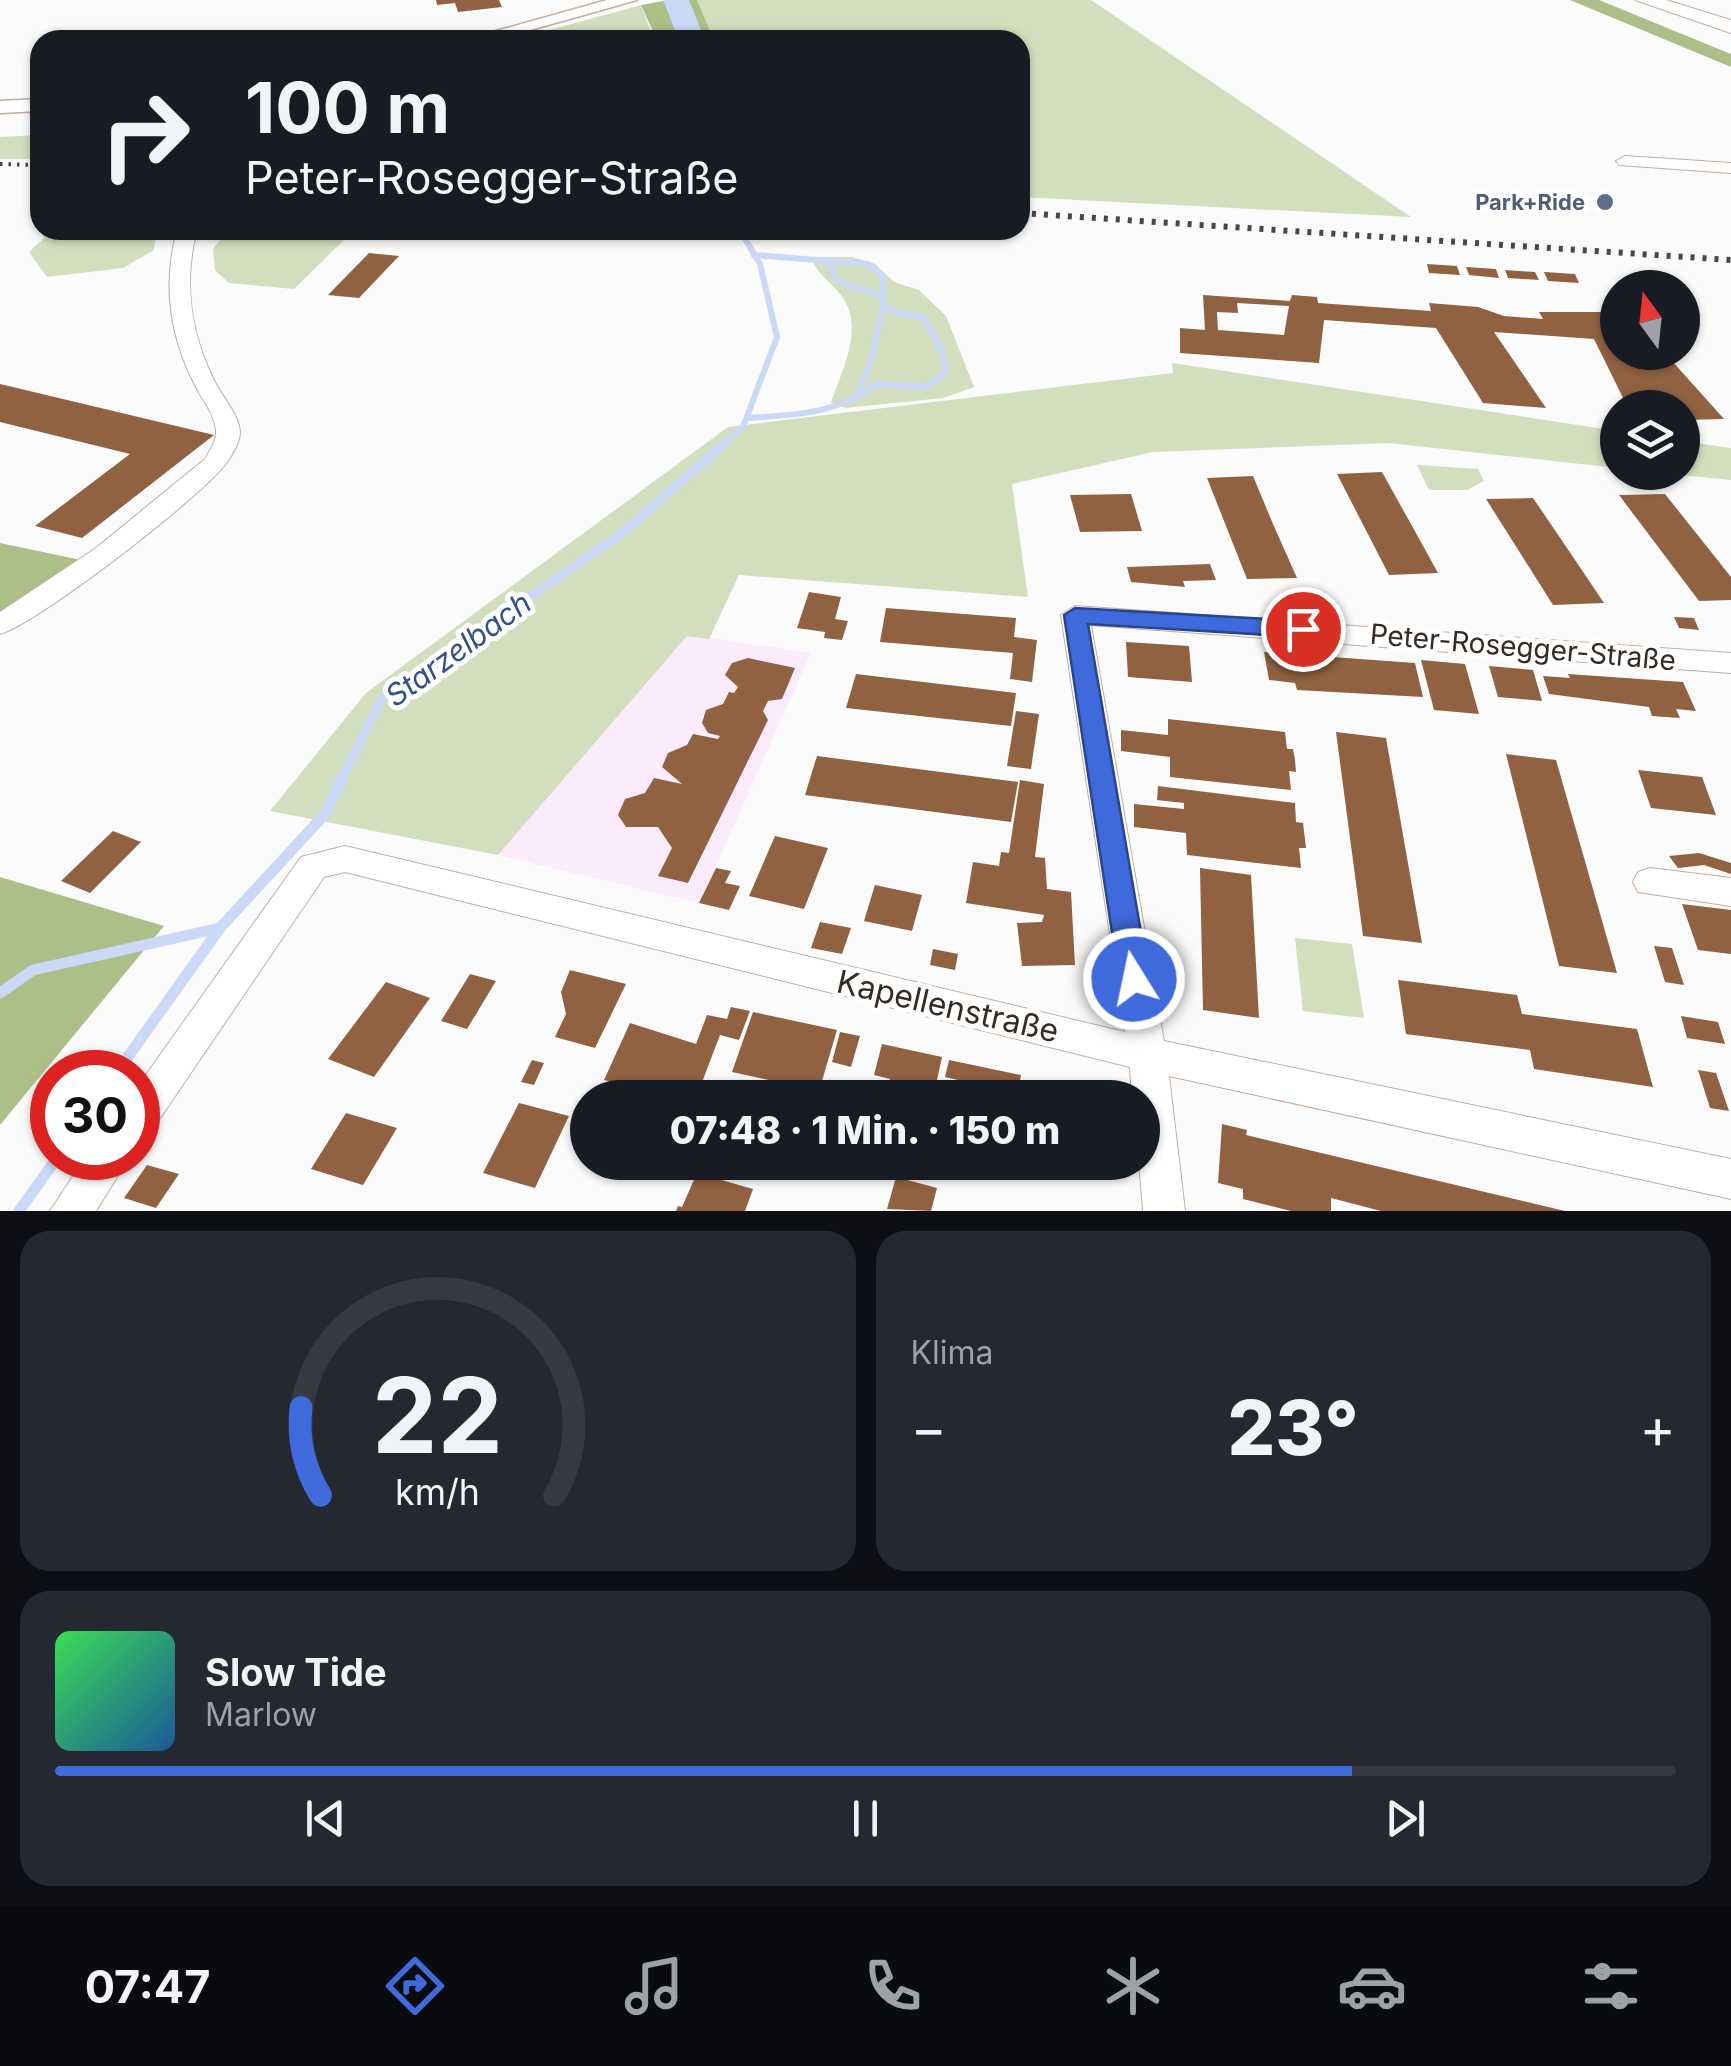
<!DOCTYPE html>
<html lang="de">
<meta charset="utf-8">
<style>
:root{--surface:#171b24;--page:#242831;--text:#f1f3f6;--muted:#9ea1a6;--line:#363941;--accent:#3e6adb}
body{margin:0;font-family:Inter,sans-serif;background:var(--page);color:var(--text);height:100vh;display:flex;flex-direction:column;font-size:38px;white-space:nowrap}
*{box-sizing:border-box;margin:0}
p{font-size:32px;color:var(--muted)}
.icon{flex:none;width:55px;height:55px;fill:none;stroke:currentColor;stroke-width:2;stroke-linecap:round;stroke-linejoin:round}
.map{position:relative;height:1211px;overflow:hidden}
.drawer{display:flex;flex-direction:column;gap:20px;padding:20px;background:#0d0f14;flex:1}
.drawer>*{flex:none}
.guide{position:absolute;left:30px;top:30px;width:1000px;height:210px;border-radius:30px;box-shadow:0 2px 8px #0004;background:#171b24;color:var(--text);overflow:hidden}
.needle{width:65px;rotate:345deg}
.tools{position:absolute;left:1600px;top:270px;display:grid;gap:20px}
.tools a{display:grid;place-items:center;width:100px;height:100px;border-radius:50%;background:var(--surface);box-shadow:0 2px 8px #0004;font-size:50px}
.speed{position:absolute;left:30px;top:1050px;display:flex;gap:20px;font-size:50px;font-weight:700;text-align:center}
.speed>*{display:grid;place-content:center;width:130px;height:130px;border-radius:50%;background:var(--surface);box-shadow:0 2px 8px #0004;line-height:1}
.speed .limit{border:15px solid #d22;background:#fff;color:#111}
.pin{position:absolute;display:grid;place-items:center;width:85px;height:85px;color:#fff;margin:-42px;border:5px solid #fff;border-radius:50%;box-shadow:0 2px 10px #0007}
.me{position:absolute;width:110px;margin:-55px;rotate:350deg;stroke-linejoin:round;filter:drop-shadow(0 0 8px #0008)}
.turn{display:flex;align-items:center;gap:35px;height:210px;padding:0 50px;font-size:45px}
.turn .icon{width:130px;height:130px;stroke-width:2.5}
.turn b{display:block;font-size:70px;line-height:85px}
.big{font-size:75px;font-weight:800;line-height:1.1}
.drawer .tile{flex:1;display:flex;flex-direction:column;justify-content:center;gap:15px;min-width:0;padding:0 35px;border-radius:30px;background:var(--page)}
.drawer .dial{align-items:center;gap:0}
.dial svg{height:260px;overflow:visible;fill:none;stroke:var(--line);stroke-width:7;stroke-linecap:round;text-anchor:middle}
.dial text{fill:var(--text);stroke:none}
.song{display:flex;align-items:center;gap:30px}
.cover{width:120px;height:120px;border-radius:15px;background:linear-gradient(135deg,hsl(130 70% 55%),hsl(210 70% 35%))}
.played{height:10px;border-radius:5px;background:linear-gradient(90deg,var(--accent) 80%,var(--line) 80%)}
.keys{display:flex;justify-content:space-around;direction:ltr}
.heat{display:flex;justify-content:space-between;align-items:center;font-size:55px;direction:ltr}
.drawer .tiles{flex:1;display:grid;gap:20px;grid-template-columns:1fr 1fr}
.tile:last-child{grid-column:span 2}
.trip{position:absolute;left:570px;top:1080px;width:590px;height:100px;border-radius:50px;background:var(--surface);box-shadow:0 2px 8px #0004;font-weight:800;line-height:100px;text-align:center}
.tab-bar{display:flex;height:160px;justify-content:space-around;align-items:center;background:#090b0e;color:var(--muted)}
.tab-bar .icon{width:70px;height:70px}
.tab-bar .active{color:var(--accent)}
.tab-bar b{font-size:45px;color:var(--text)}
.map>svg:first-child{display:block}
.education{fill:#fcebfd}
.green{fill:#d2debd}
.forest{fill:#adbf89}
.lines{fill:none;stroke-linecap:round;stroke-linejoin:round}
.stream-far2{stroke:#c9d9f7;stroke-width:6}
.stream-far1{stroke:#c9d9f7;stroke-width:9}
.stream{stroke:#c9d9f7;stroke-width:11}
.river{fill:#c9d9f7;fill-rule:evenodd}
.building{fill:#906241;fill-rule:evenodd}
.minor-casing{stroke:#c4ae9e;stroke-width:2}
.tertiary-casing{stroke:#c4ae9e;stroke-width:3}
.secondary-casing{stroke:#c4ae9e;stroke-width:2}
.minor{fill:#fff;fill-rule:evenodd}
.tertiary{fill:#fff;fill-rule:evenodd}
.secondary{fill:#fff;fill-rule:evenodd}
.rail-far1{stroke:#4d4540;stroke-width:4;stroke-dasharray:2.5 6;stroke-linecap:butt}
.rail{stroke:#4d4540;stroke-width:6;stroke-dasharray:4 8;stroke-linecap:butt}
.route{fill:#3e6adb;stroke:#28458e;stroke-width:2.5}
.service-dot{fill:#5c6f8a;stroke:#fff;stroke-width:4}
.labels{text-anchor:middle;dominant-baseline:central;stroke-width:10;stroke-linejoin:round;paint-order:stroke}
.far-service-label{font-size:22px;font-weight:bold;fill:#4e5e75;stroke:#fff;text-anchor:end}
.street-label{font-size:28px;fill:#342b25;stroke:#fff}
.water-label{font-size:30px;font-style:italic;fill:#334f8b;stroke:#fff}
.near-street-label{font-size:32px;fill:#342b25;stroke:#fff}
</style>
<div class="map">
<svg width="1731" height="1211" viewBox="0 0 1731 1211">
<rect width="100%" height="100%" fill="#fbfbfb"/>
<!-- education -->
<polygon class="education" points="688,635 811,653 699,903 498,855"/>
<!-- green -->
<g class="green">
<polygon points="697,0 1091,0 1411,217 1020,197 1020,40 714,40"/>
<polygon points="641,5 654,40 513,40"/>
<polygon points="40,135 40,159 0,159 0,137"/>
<polygon points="43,230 156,230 154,250 123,268 47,277 29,252 44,238"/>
<polygon points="228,230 354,230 294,289 229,283 215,270 213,249"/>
<path d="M811,257H852L875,264L894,282L919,290L946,316L974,387L943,398L846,408L831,403C841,372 863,333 845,301C835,284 819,278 811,257Z"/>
<polygon points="1172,363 1617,431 1617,468 1389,443 1153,452 1012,484 1028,597 739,575 709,639 687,636 498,855 270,811 366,693 728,427 1173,373"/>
<polygon points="1683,441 1731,448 1731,480 1659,473 1682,472"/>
<polygon points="1417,465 1478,469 1484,481 1467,490 1429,490"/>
<polygon points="1295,938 1352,944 1364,1018 1303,1011"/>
</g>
<!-- forest -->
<g class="forest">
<polygon points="669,0 697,0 714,40 657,40 641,5"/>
<polygon points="1570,0 1599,0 1731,54 1731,67"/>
<polygon points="0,543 81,560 0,614"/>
<polygon points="0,877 164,926 0,1125"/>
</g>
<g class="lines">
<!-- stream-far2 -->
<g class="stream-far2">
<polyline points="827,260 838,281 881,296"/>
<polyline points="854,400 871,361 883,305"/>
<path d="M747,418C795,415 838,414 876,384L926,387L946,372L941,348L923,317L897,313L883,305V277L868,264L754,255"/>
<polyline points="722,445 743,427 777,337 760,264 740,230"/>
</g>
<!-- stream-far1 -->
<polyline class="stream-far1" points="343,777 382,698 620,535 725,443"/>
<!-- stream -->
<g class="stream">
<polyline points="0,993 33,970 220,928"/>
<polyline points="117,1072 220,928 325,814 344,774"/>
<polyline points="19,1211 57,1158"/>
</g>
<!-- river -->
<polygon class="river" points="663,0 689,0 705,40 679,40"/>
</g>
<!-- building -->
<g class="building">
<polygon points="436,0 499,0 502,7 458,12 455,3 437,5"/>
<polygon points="369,253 399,256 359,298 328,295"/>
<polygon points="1427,264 1457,266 1460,275 1429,273"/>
<polygon points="1466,267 1496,269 1499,278 1469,275"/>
<polygon points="1505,270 1535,272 1539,280 1508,278"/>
<polygon points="1544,272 1575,274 1579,283 1548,281"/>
<path d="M1203,295L1290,301L1292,295L1317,297L1318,303L1431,311L1429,303L1478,307L1504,316L1543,319L1539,312H1618V352H1664L1724,419L1682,420V408H1628L1594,339L1494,332L1546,408L1483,403L1436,328L1324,320L1319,363L1180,353V328L1205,330ZM1237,303L1289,306L1284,335L1218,330L1217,312L1238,313Z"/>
<polygon points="0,384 214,435 82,538 35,526 130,454 0,422"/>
<polygon points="1382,472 1427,553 1438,573 1389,575 1337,474"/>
<polygon points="1253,476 1273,524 1297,578 1247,579 1207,478"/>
<polygon points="1131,494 1142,531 1080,532 1070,495"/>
<polygon points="1665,494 1731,577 1731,600 1699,601 1619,495"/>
<polygon points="1533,498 1567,548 1604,603 1553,605 1486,499"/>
<polygon points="1210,564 1216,580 1183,581 1185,587 1131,582 1127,567"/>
<polygon points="809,592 841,597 835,619 848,621 842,640 824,638 825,632 797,628"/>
<polygon points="886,608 1016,618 1014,637 1037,640 1032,682 1010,679 1013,653 880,642"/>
<polygon points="1674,617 1694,618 1699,630 1679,628"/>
<polygon points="1126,642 1189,646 1192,682 1128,677"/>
<polygon points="1264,652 1415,663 1423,697 1297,690 1295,683 1269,680"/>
<polygon points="748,658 795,668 782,699 768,701 763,711 768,720 688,883 658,876 672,848 658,827 626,827 618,815 625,799 645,793 654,778 682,784 662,767 668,753 687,745 693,734 718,739 720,736 708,733 702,723 706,710 723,704 729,692 734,693 738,687 725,675 732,663"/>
<polygon points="1421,660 1465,664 1479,714 1434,710"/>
<polygon points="1489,666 1533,670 1542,701 1498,697"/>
<polygon points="856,674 1016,693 1011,726 846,708"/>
<polygon points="1568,674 1683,682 1696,711 1676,709 1680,718 1652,716 1649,707 1549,694 1543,676 1570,678"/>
<polygon points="1016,711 1039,714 1031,769 1007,766"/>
<polygon points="1168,719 1285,732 1287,749 1293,749 1295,760 1296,772 1289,771 1291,790 1170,777 1170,757 1121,751 1121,730 1168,735"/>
<polygon points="1336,732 1386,738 1422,943 1363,936"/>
<polygon points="1506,754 1556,760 1617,973 1559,966"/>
<polygon points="817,756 1018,782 1011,822 805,795"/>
<polygon points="1638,770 1702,777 1716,815 1651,808"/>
<polygon points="1020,780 1044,784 1035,857 1045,858 1047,889 1071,892 1075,965 1022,966 1017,923 1042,922 1044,915 966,903 973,862 999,866 1001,852 1009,853"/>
<polygon points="1158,786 1295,803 1296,822 1303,823 1306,848 1299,848 1301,868 1187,855 1186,833 1134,827 1134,804 1184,809 1184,803 1157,800"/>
<polygon points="113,831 141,842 90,893 61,881"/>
<polygon points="775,836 828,848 804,909 749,896"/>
<polygon points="1699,853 1731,863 1731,874 1704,865 1678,868 1669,856"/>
<polygon points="716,868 731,871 725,883 740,886 729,910 699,903"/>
<polygon points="1200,868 1251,875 1259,1018 1203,1010"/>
<polygon points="875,885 922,895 912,931 864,921"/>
<polygon points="1682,904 1731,910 1731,954 1698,950"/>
<polygon points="820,922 851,928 842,954 811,948"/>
<polygon points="1654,946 1672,948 1684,985 1665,982"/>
<polygon points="933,949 958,954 955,970 930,965"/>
<polygon points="570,970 626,984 595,1048 555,1037 566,1014 561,992"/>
<polygon points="470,974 496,981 467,1029 441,1021"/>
<polygon points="1398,980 1517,995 1522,1014 1637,1029 1653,1087 1534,1069 1530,1050 1406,1034"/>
<polygon points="386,982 430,998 374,1077 328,1059"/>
<polygon points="731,1007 750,1011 739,1040 720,1035 696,1098 669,1098 604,1080 630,1023 696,1044 707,1015 727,1019"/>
<polygon points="753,1012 837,1030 819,1091 732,1072"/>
<polygon points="1681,1016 1718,1022 1725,1044 1687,1038"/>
<polygon points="840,1032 860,1036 851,1067 832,1062"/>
<polygon points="882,1044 942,1057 933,1098 885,1098 890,1079 874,1075"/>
<polygon points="532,1060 544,1063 534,1085 521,1082"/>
<polygon points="949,1060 1021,1075 1017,1098 955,1094 958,1080 945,1077"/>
<polygon points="1698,1070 1716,1073 1729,1111 1710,1108"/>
<polygon points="519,1103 569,1116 535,1188 483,1173"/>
<polygon points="346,1113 397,1128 363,1185 311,1169"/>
<polygon points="1222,1124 1247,1130 1246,1135 1565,1211 1381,1211 1331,1198 1331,1211 1291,1211 1243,1199 1243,1189 1218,1183"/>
<polygon points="147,1165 179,1174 156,1208 124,1198"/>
<polygon points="697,1173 753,1189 745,1211 676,1211 678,1206 682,1207"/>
<polygon points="896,1177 937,1188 931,1211 887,1209"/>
</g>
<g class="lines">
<!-- minor casing -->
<g class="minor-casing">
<g id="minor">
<polygon points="1625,156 1731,163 1731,173 1619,165 1616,161"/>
<path d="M177,230H197C183,283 191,336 216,384C224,399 239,415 240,432C240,443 231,457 224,466C198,499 37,624 0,634V612L96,548L205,459C210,450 217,441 216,430C214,412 200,397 193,381C169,333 163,282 177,230Z"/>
<polygon points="1075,606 1731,653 1731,673 1091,625 1164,1041 1731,1159 1731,1199 1169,1076 1185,1211 1143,1211 1139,1162 1142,1162 1142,1098 1132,1098 1130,1067 345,872 324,877 152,1130 138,1135 138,1086 301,857 345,846 1125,1032 1061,615"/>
<polygon points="1650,868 1731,878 1731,906 1638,892 1633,882 1638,872"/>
<polygon points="85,1158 129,1158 96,1211 50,1211"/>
</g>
</g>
<!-- tertiary casing -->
<g class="tertiary-casing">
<g id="tertiary">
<polygon points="607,0 637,0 495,40 464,40"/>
<polygon points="40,99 40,111 0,113 0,101"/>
</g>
</g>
<!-- secondary casing -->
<g class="secondary-casing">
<polygon id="secondary" points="1635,0 1666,0 1731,20 1731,33"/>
</g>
<!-- minor -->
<use href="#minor" class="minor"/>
<!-- tertiary -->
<use href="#tertiary" class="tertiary"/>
<!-- secondary -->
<use href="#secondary" class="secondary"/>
<!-- rail-far1 -->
<polyline class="rail-far1" points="0,164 40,165"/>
<!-- rail -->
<polyline class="rail" points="1020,213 1731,260"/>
</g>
<!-- route -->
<polygon class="route" points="1075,608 1303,621 1315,629 1303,637 1088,624 1149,979 1145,988 1134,992 1123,988 1119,979 1064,615"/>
<!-- markers -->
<circle class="service-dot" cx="1605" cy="202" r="10"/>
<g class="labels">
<!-- far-service labels -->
<g class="far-service-label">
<text x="1585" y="202">Park+Ride</text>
</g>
<!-- street labels -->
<g class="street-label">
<text transform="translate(1523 647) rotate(5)">Peter-Rosegger-Straße</text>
</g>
<!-- water labels -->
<g class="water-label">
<text transform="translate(458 649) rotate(-36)">Starzelbach</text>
</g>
<!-- near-street labels -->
<g class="near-street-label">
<text transform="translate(948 1006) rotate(13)">Kapellenstraße</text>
</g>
</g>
</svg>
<div class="tools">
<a><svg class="needle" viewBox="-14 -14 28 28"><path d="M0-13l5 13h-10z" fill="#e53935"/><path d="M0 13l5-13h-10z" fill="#9ea1a6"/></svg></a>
<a><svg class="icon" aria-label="layers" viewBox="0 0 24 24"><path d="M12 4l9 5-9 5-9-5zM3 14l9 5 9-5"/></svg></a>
</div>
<div class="speed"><div class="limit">30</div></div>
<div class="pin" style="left:1303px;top:629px;background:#d93025"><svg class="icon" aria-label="arrive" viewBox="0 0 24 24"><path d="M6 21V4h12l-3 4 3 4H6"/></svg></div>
<svg class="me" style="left:1134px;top:979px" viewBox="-20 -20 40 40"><circle r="17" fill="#3e6adb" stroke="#fff" stroke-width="3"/><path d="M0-11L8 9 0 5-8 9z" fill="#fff"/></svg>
<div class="trip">07:48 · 1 Min. · 150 m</div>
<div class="guide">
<div class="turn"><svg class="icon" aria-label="right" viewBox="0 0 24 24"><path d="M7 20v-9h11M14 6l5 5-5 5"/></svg><div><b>100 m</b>Peter-Rosegger-Straße</div></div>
</div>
</div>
<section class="drawer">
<div class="tiles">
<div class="tile dial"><svg viewBox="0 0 100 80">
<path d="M14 69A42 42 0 1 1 86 69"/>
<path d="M14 69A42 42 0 0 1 8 42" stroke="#3e6adb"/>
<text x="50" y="56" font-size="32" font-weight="700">22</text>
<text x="50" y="72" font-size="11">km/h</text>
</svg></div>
<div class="tile"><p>Klima</p>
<div class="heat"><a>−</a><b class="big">23°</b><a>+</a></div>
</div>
<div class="tile">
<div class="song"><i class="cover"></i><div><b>Slow Tide</b><p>Marlow</p></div></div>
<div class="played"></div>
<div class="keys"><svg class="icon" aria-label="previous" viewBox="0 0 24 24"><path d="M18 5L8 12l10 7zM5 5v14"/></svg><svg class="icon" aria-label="pause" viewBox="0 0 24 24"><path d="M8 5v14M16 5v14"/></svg><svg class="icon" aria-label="next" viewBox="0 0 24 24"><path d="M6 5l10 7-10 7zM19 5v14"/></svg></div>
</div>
</div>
</section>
<nav class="tab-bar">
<b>07:47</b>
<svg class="icon active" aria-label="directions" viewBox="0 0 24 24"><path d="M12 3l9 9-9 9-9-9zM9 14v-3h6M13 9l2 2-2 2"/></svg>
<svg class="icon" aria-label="music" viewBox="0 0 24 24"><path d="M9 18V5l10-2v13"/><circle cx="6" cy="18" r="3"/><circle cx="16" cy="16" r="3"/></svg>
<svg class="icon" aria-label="phone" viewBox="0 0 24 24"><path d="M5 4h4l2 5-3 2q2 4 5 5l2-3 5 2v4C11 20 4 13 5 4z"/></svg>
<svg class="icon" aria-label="climate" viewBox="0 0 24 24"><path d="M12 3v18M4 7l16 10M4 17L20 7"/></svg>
<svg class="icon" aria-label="car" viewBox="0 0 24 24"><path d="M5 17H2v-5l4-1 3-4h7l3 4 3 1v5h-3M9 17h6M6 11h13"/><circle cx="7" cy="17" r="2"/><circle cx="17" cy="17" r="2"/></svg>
<svg class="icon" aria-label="filters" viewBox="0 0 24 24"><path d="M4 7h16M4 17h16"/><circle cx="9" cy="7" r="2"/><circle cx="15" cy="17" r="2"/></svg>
</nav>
